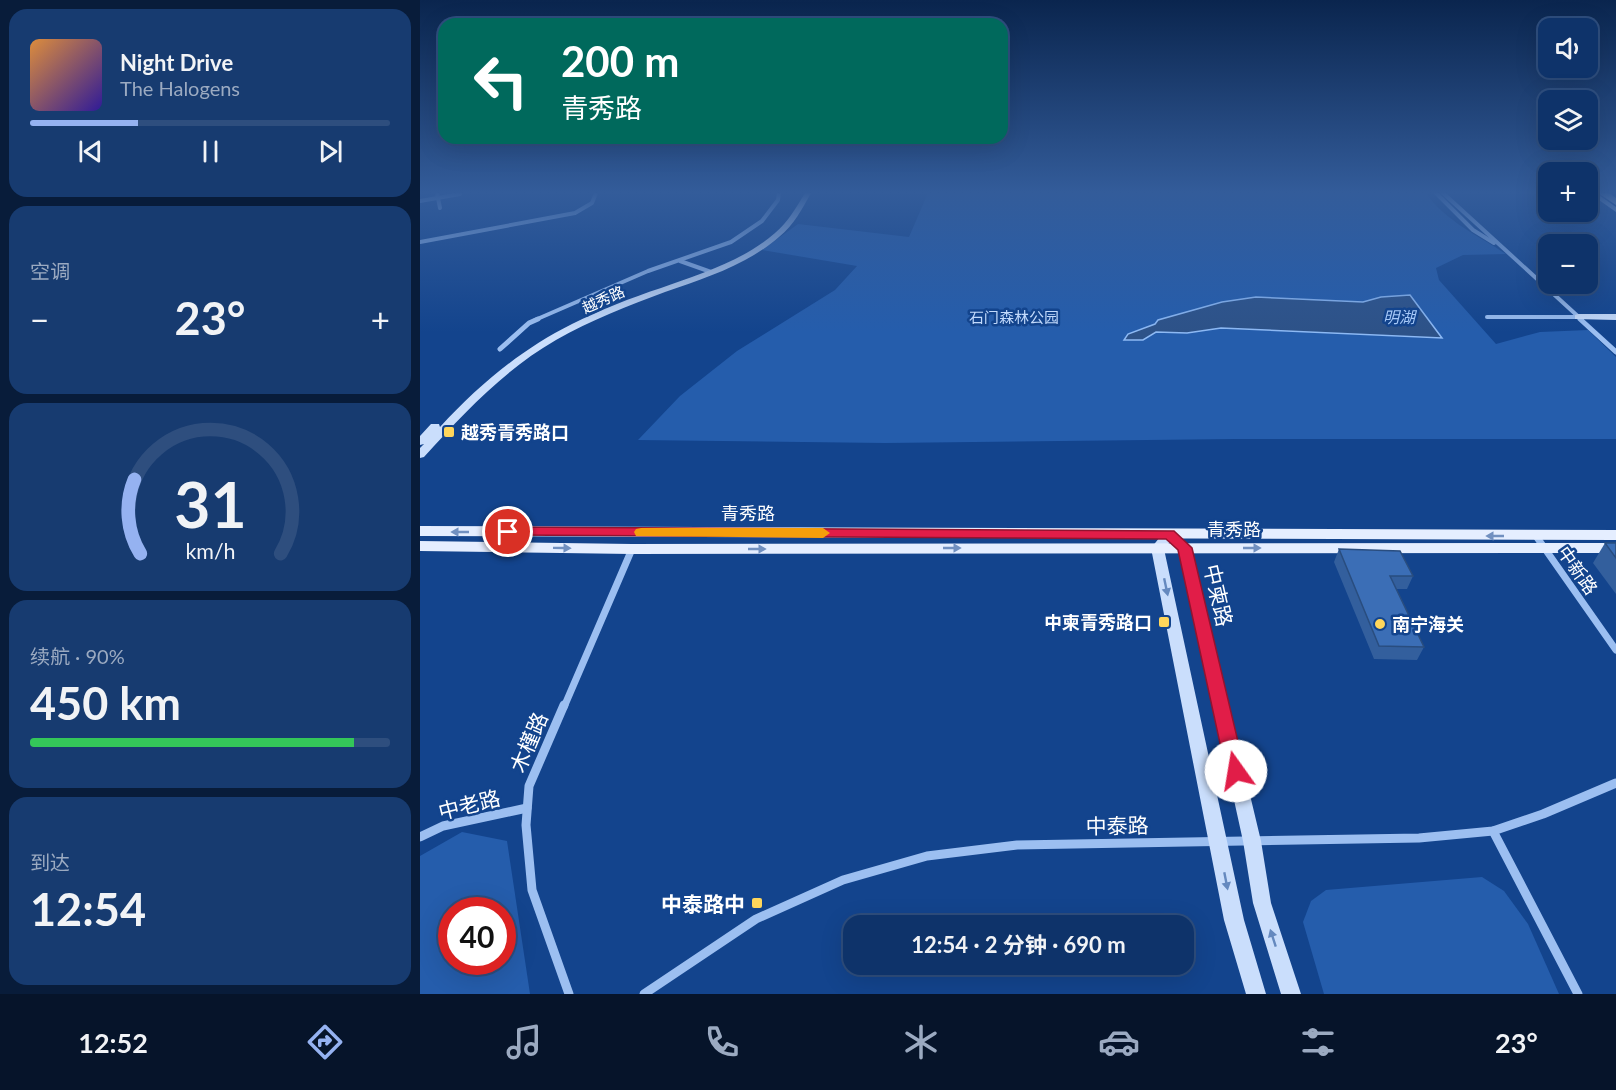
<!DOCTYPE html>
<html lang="zh">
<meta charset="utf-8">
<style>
:root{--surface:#0e336a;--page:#173b70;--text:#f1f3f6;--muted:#9baac1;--line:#2e4e7e;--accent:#95b2f1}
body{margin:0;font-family:Lato,"Noto Sans SC",sans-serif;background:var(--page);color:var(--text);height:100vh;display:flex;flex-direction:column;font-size:22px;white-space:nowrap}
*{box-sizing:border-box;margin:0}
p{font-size:20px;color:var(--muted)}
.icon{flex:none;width:33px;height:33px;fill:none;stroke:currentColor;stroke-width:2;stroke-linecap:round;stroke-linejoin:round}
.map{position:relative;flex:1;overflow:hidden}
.details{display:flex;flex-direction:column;gap:9px;padding:9px;background:#081c3a;width:420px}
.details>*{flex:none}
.top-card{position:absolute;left:18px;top:18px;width:570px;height:126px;border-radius:18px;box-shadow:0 6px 24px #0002,0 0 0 2px var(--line);background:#00695c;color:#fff;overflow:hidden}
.controls{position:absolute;left:1118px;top:18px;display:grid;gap:12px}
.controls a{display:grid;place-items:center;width:60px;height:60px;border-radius:12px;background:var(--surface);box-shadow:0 6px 24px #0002,0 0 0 2px var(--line);font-size:30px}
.speed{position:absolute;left:18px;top:897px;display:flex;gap:12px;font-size:30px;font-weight:700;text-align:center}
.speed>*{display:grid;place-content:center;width:78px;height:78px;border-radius:50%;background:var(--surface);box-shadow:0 6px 24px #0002,0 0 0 2px var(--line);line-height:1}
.speed .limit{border:9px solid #d22;background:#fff;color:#111}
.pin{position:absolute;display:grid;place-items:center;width:51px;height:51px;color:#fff;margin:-26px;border:3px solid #fff;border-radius:50%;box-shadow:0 2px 6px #0007}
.me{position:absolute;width:66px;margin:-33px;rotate:347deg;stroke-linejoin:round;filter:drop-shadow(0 0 4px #0008)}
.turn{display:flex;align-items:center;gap:21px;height:126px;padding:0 24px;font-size:27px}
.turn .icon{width:78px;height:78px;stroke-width:2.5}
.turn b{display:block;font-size:42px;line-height:51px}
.big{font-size:45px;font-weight:700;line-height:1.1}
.details .widget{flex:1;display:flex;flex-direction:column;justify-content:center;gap:9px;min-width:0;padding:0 21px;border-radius:18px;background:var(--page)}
.details .dial{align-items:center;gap:0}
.dial svg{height:156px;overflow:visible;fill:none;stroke:var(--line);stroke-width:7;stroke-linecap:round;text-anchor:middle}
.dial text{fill:var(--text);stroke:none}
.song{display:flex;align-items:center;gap:18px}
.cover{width:72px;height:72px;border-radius:9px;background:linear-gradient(135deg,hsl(30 70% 55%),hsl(250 70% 35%))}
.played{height:6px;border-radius:3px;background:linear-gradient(90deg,var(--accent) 30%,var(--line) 30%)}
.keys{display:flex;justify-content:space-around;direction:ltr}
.heat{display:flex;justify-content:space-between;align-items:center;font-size:33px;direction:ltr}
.charge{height:9px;border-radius:4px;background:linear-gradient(90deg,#34c759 90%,var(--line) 0)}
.trip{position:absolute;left:423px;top:915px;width:351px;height:60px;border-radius:18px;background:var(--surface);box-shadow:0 6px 24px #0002,0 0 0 2px var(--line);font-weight:700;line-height:60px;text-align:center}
.tabs{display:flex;height:96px;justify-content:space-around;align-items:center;background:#06142a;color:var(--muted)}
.tabs .icon{width:42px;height:42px}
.tabs .current{color:var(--accent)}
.tabs b{font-size:27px;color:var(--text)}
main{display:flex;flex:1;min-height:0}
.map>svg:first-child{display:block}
.green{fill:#255dac;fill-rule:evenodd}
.water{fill:#2d5288;stroke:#8db9f4;stroke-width:1.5}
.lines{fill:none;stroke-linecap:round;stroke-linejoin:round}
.street-far3{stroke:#9cbff1;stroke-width:4}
.street-far2{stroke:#9cbff1;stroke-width:5}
.street-far1{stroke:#9cbff1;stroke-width:7}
.street{stroke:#9cbff1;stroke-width:9}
.secondary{fill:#cadefc;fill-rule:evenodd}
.primary{fill:#e5eeff;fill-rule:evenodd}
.highway{fill:#fff;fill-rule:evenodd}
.wall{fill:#335f9d}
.building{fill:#3b6eb6;stroke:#294d7f;stroke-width:1.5}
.oneway{fill:#7190c0}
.oneway2{fill:#6589bf}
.route{fill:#e11d48;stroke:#92132f;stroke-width:1.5}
.slow{fill:#f59e0b}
.poi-dot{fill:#ffd65b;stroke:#13448d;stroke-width:2}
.labels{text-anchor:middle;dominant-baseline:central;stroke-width:5;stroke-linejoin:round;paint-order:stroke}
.far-street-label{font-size:15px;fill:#fff;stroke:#13448d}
.far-park-label{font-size:15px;fill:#c2dafc;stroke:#13448d}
.far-water-label{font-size:16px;font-style:italic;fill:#a7c9f8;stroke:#13448d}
.poi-label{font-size:18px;font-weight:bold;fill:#fff;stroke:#13448d;text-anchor:start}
.street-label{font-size:18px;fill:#fff;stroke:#13448d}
.near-street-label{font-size:21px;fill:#fff;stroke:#13448d}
.near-poi-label{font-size:21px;font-weight:bold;fill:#fff;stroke:#13448d;text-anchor:end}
</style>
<main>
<section class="details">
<div class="widget">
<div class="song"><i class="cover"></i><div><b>Night Drive</b><p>The Halogens</p></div></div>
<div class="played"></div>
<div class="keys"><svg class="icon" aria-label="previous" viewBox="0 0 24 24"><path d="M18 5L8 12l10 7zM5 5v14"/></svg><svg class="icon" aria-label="pause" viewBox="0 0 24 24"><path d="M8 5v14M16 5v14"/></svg><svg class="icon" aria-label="next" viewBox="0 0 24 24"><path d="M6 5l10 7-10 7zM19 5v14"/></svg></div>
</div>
<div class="widget"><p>空调</p>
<div class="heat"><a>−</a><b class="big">23°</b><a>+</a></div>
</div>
<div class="widget dial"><svg viewBox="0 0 100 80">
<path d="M14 69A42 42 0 1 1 86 69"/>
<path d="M14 69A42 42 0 0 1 11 31" stroke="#95b2f1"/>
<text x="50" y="56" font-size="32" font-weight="700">31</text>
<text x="50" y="72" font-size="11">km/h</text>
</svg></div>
<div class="widget"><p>续航 · 90%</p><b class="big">450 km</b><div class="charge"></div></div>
<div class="widget"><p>到达</p><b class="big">12:54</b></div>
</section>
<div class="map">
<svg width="1196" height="994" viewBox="0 0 1196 994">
<rect width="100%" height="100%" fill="#13448d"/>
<!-- green -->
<g class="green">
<path d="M508,193H1006C1025,221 1059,236 1086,254L1043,255L1016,268L1019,280L1076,344L1120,332L1168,330L1196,357V439H815L465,443L218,440L260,396L317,351L415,290L437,266L342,250L378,224L489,237Z"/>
<path d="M42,832L87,841L110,994H0V856ZM32,910H82V962H32Z"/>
<polygon points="1062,877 1084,891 1108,924 1139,994 904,994 883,922 891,901 906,890"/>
</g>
<!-- water -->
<polygon class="water" points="990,295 1022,338 801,328 767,333 736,332 723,340 704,340 708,334 735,324 738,320 802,302 836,297 943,302 961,297"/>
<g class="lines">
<!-- street-far3 -->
<g class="street-far3">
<polyline points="17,193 20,208"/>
<polyline points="1016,193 1053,230 1074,243"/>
<polyline points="1023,193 1162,320"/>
<polyline points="0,201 40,194"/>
<polyline points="0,242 155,213 172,203 176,193"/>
<polyline points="260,261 291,272"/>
<polyline points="1067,317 1157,317"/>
<polyline points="115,320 228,271 311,242 342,221 358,200 359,193"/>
</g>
<!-- street-far2 -->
<g class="street-far2">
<polyline points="1160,319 1196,352"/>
<polyline points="80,349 109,323 118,319"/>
</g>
<!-- street-far1 -->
<g class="street-far1">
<polyline points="1116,536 1196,650"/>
<polyline points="144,707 212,549"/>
</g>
<!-- street -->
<g class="street">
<polyline points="144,705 109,786 106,825 112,890 149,994"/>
<polyline points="1073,831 1158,994"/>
<polyline points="0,837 23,826 107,808"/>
<polyline points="224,994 336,919 423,880 507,856 597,845 999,838 1073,831 1123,814 1196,783"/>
</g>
<!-- secondary -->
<g class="secondary">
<path d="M385,193H391C382,209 374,225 359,237C327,265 285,278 245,292C208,306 171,320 136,340C84,370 44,413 4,457L0,458V448L4,444L0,445V436L11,424H19L20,427C59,385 100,350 152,324C181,310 210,298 241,288C280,274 323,261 355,233C368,222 376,208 385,193Z"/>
<polygon points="1169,193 1176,193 1196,207 1196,212"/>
<polygon points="1158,314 1196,314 1196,320 1155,319 1155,315"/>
<polygon points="749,530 753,531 771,548 841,841 851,903 881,994 861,994 833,903 823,841 759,550 750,542 744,549 824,920 846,994 826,994 804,920 731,548 745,531"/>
</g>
<!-- primary -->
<g class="primary">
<polygon points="0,526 1196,530 1196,540 0,536"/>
<polygon points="0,541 212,544 1196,543 1196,553 212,554 0,551"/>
</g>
<!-- highway -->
<polygon class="highway" points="1178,193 1189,193 1196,198 1196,205"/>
</g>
<!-- wall -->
<g class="wall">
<polygon points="1185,543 1196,543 1196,594 1173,563"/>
<polygon points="919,549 993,576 987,589 976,589 1004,647 997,660 954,659 914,562"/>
</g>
<!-- building -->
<g class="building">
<polygon points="1185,543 1196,543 1196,558"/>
<polygon points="919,549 980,551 993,576 970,576 1004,647 959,646"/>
</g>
<!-- one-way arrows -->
<defs><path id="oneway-solid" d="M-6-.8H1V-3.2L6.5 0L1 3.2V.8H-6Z" transform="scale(1.5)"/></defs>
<g class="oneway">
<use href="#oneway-solid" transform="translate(40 532) rotate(-180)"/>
<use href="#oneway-solid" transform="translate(1075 536) rotate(-180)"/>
<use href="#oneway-solid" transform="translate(142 548) rotate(1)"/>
<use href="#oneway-solid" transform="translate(532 548)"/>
<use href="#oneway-solid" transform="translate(832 548)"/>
<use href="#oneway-solid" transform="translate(337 549)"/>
</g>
<g class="oneway2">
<use href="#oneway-solid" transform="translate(746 587) rotate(78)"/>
<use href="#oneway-solid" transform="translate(806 881) rotate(79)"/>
<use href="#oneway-solid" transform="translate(853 938) rotate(-108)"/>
</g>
<!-- sky -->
<linearGradient id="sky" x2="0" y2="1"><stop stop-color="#0a254e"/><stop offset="0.58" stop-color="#335c9a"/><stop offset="1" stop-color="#335c9a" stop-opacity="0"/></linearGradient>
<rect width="1196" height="332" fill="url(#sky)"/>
<!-- route -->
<polygon class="route" points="88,527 754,531 772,548 825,771 823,777 816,779 809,777 806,771 758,550 746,539 83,535 81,532"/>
<!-- slow -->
<polygon class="slow" points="221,528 403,528 410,533 403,538 216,536 214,532 216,529"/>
<!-- markers -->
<g class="poi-dot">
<rect x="23" y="426" width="12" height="12" rx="3"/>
<rect x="738" y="616" width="12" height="12" rx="3"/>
<circle cx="960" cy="624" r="6"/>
<rect x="331" y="897" width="12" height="12" rx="3"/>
</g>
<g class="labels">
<!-- far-street labels -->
<g class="far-street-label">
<text transform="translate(183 299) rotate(-24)">越秀路</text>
</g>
<!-- far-park labels -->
<g class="far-park-label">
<text x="594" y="317">石门森林公园</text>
</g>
<!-- far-water labels -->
<g class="far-water-label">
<text x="979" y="316">明湖</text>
</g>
<!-- poi labels -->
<g class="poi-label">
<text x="41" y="432">越秀青秀路口</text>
<text x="732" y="622" text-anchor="end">中柬青秀路口</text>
<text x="972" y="624">南宁海关</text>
</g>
<!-- street labels -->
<g class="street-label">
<text x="328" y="513">青秀路</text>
<text x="814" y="529">青秀路</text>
<text transform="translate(1158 570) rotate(55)">中新路</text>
</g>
<!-- near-street labels -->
<g class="near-street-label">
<text transform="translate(799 595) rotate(77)">中柬路</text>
<text transform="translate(108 742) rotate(-67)">木槿路</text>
<text transform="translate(49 804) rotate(-14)">中老路</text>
<text transform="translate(697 825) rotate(-1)">中泰路</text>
</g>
<!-- near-poi labels -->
<g class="near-poi-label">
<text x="325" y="903">中泰路中</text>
</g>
</g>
</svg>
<div class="controls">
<a><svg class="icon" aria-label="sound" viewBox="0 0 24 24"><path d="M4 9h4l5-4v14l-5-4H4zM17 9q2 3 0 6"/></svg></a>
<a><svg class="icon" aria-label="layers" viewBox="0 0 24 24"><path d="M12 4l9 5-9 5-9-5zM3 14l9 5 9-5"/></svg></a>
<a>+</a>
<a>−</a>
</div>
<div class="speed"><div class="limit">40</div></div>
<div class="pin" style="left:88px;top:532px;background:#d93025"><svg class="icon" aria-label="arrive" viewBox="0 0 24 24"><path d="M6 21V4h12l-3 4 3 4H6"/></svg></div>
<svg class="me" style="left:816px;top:771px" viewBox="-20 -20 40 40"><circle r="19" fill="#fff"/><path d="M0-13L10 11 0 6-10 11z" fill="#e11d48"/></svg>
<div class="trip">12:54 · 2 分钟 · 690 m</div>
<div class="top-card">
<div class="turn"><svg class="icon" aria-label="left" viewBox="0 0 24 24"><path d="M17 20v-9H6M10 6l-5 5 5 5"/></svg><div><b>200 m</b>青秀路</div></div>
</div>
</div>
</main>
<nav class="tabs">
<b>12:52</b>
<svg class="icon current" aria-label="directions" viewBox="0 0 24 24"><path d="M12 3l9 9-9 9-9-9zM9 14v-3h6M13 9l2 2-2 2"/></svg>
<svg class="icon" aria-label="music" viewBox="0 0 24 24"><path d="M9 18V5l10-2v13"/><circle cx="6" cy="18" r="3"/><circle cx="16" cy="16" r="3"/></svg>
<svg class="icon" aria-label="phone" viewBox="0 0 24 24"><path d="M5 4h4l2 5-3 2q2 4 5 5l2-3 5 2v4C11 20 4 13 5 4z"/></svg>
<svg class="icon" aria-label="climate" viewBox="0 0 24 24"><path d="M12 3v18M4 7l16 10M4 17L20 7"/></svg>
<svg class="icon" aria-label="car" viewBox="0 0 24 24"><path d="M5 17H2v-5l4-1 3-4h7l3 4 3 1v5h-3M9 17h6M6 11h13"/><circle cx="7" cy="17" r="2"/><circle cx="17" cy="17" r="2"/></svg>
<svg class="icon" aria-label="filters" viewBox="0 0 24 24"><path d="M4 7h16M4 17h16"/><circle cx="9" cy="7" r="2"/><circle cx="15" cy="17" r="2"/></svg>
<b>23°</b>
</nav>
